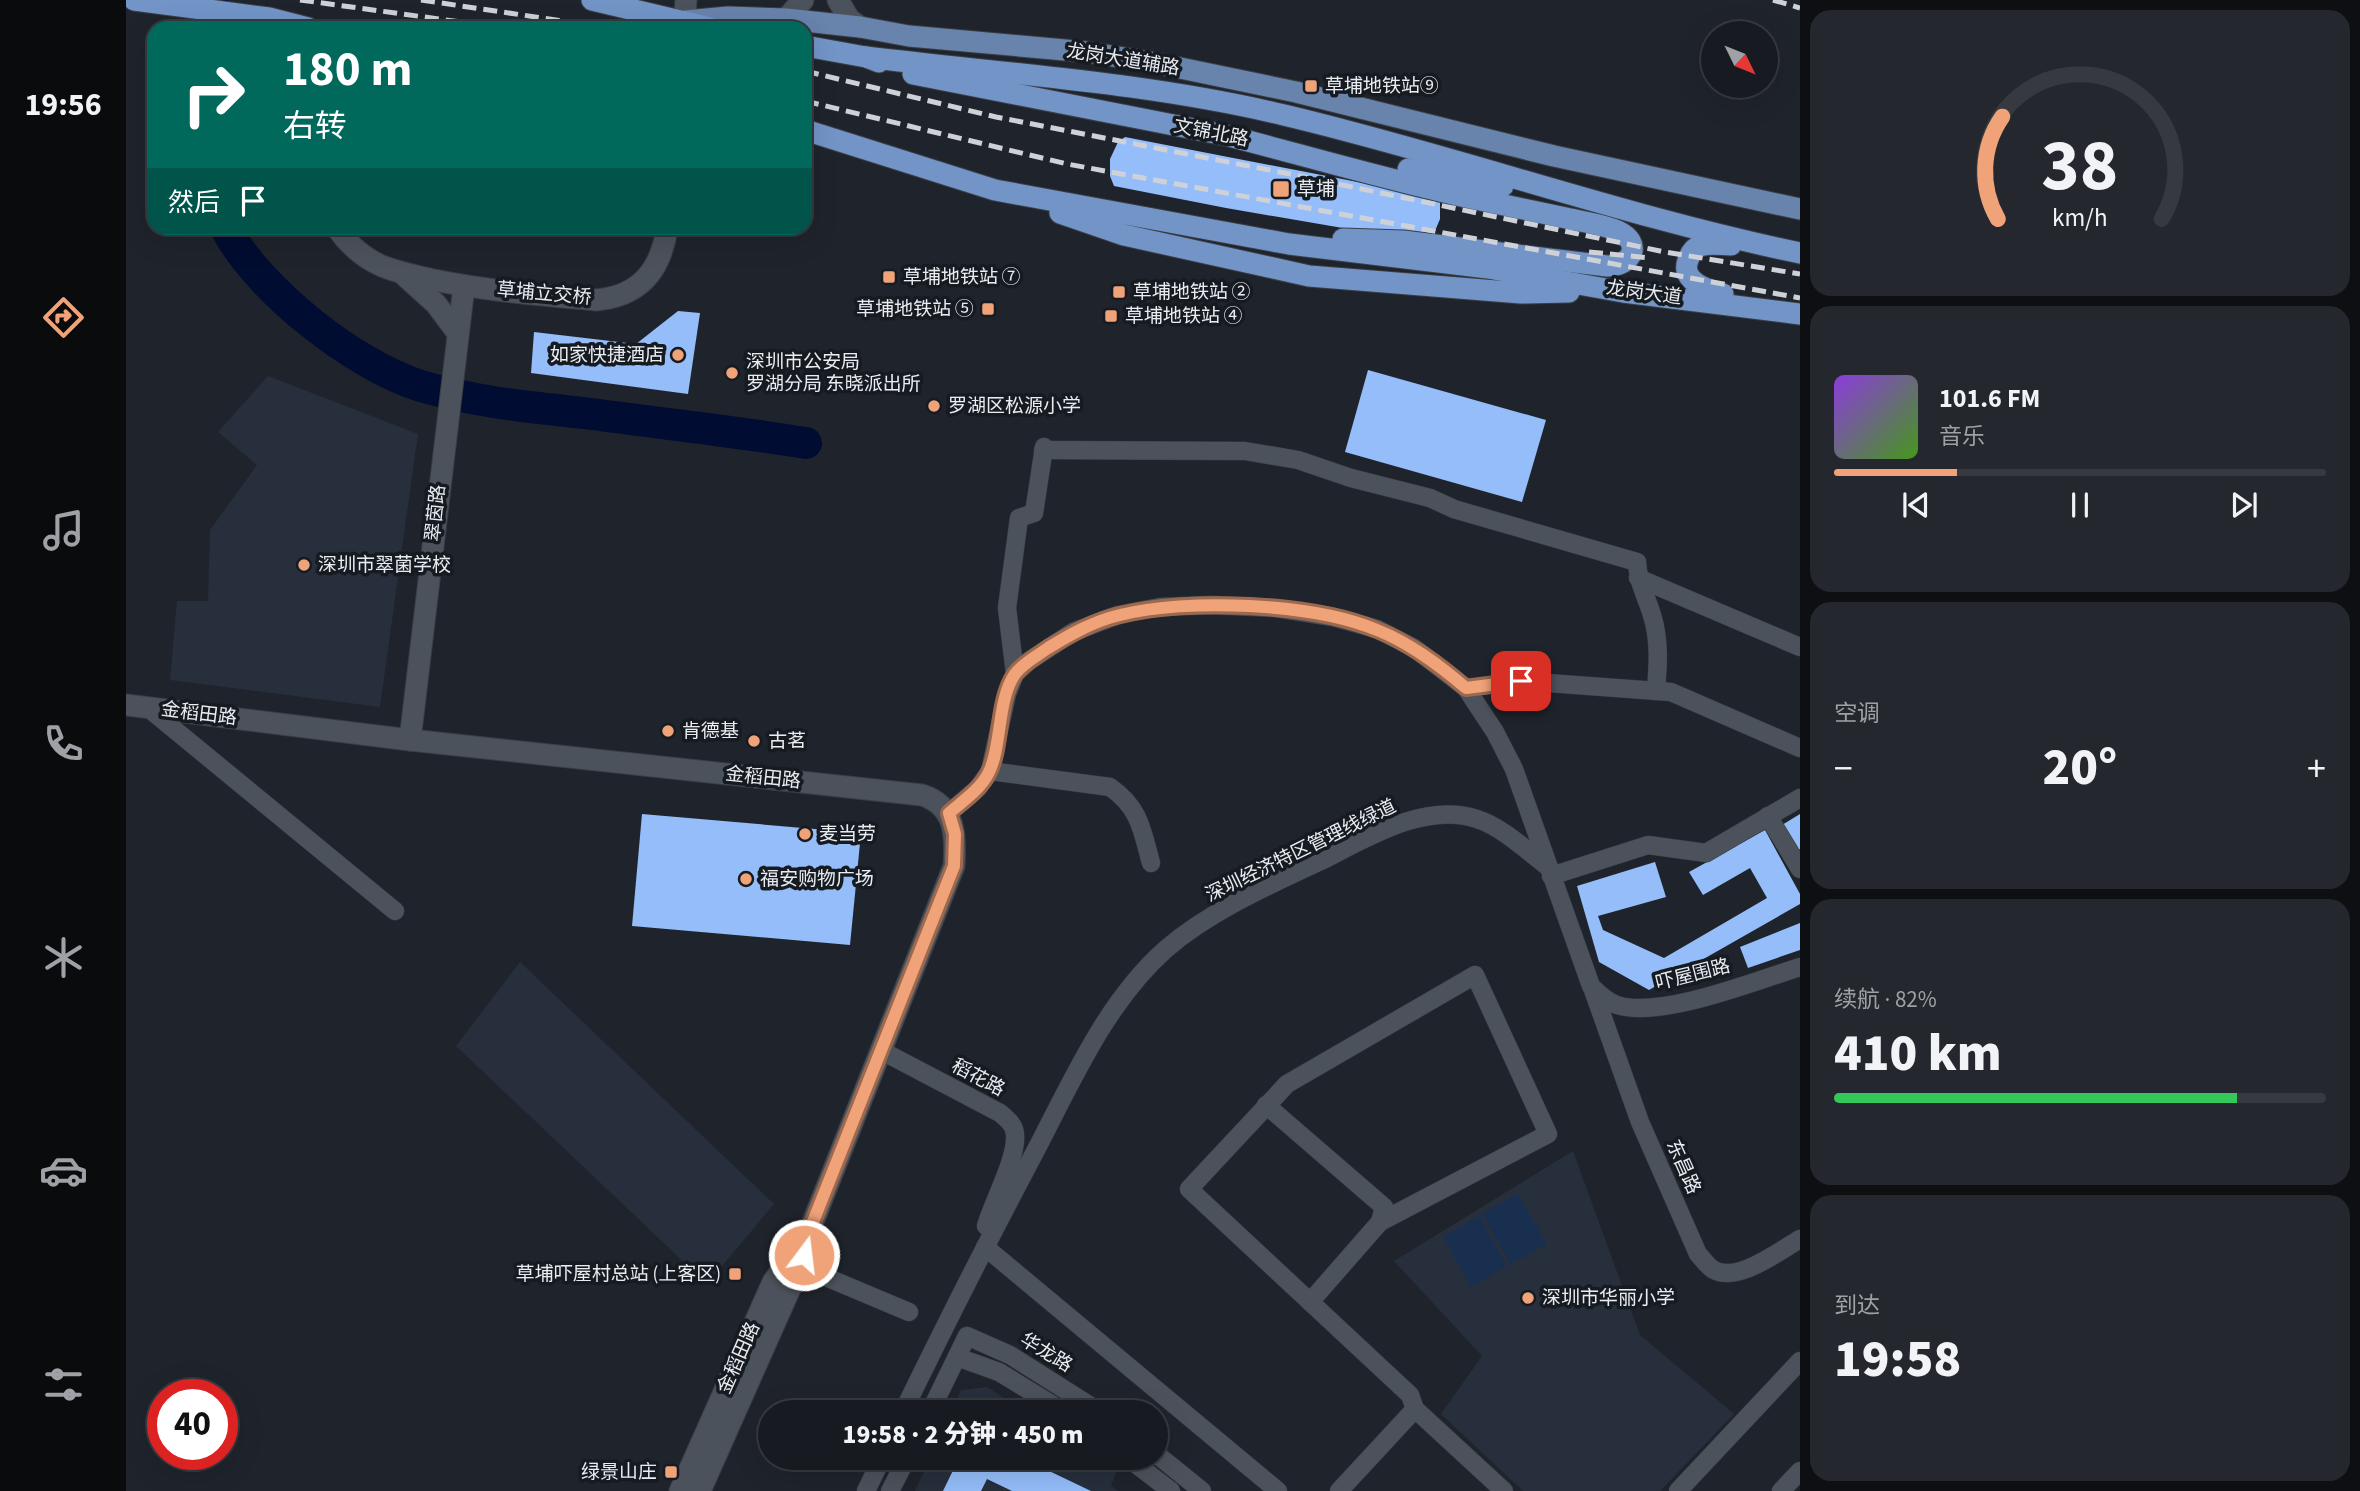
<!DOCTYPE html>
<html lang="zh">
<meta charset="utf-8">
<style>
:root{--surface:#171b21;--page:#24282e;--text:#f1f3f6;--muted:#9ea1a5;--line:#36393f;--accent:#f0a279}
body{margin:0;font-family:"Source Sans 3","Noto Sans SC",sans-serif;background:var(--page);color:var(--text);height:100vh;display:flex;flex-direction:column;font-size:26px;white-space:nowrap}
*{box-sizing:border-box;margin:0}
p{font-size:23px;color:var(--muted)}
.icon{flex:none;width:38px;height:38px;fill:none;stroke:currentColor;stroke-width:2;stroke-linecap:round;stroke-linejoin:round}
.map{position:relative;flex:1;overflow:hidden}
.panel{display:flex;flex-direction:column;gap:10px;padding:10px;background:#0d0f12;width:560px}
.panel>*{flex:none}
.hud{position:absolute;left:21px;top:21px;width:665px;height:214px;border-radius:21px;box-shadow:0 7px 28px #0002,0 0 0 2px var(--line);background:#00695c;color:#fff;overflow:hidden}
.needle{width:46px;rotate:133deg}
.fabs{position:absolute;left:1575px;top:21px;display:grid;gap:14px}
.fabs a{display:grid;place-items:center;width:77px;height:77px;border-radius:50%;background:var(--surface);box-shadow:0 7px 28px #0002,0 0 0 2px var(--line);font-size:35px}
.speed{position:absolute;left:21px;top:1379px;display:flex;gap:14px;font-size:35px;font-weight:700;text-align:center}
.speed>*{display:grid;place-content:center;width:91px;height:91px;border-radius:50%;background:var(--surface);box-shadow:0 7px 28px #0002,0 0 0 2px var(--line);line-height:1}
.speed .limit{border:10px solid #d22;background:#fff;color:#111}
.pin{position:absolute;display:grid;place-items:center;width:60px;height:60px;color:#fff;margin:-30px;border-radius:14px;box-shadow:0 4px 10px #0006}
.me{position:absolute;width:77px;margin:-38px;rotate:15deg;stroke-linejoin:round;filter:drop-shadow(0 0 5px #0008)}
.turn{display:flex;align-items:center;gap:24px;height:147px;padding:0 21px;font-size:32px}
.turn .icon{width:91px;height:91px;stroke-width:2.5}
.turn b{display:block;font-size:49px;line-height:60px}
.then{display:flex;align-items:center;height:66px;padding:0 21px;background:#0003;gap:14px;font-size:26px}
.big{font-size:52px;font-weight:800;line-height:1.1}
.panel .widget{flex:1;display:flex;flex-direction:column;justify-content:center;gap:10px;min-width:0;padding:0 24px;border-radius:21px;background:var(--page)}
.panel .dial{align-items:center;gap:0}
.dial svg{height:182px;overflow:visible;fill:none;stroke:var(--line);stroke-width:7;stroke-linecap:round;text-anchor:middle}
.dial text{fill:var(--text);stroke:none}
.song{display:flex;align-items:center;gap:21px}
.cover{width:84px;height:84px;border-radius:10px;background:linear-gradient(135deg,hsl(270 70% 55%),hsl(100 70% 35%))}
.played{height:7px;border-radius:4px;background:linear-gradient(90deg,var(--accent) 25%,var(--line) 25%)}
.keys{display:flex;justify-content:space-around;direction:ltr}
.heat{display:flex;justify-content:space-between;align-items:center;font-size:38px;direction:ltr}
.charge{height:10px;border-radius:5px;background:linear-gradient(90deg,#34c759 82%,var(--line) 0)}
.trip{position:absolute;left:632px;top:1400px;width:410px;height:70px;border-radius:35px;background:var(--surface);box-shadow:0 7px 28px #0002,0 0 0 2px var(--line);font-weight:800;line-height:70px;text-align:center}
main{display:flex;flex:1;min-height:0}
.tabs{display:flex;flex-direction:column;width:126px;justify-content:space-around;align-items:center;background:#090b0d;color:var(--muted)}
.tabs .icon{width:49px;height:49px}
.tabs .current{color:var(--accent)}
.tabs b{font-size:32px;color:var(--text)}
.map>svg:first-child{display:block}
.built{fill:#272f3c}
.green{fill:#192f4f}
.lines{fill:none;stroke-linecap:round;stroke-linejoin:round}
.river{stroke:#000c31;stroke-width:32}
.building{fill:#94bdf9}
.minor-casing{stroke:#3a3e45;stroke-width:19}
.tertiary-casing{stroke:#3a3e45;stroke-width:23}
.primary-casing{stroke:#3a3e45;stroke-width:23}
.trunk-casing{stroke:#3a3e45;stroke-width:23}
.minor{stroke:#4c525b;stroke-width:18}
.tertiary{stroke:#4c525b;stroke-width:21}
.primary{stroke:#6883ac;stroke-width:21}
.trunk{stroke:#7294c7;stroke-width:21}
.rail{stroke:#ced1d7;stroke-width:5;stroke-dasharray:14 7;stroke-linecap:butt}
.route-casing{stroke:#9c694f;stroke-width:18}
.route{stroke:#f0a279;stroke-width:12}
.poi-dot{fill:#f0a279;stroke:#161b22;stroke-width:2.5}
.labels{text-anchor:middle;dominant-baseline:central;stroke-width:7;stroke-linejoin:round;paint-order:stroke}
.street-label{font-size:19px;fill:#e9ecf1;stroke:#161b22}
.poi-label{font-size:19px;fill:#e9ecf1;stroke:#161b22;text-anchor:start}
</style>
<main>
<nav class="tabs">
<b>19:56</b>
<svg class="icon current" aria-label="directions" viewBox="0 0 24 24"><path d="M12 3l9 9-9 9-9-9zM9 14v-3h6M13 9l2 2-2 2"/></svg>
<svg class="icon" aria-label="music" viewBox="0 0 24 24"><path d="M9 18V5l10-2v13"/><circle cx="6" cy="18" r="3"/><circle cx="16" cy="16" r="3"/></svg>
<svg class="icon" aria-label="phone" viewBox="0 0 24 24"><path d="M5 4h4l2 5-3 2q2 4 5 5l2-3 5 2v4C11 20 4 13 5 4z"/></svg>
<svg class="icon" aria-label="climate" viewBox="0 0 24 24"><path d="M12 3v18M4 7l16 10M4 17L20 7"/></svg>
<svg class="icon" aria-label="car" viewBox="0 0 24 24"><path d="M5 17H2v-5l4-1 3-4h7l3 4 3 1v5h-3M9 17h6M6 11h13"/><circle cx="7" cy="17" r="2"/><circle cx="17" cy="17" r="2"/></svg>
<svg class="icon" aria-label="filters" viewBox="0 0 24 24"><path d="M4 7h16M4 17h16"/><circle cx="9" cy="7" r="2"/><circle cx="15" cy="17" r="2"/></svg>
</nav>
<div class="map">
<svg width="1674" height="1491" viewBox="0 0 1674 1491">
<rect width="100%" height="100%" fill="#1f242c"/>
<!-- built -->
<g class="built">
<polygon points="142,376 292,434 254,707 44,680 51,601 82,601 84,530 131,465 92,432"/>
<polygon points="394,962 648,1204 581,1284 330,1046"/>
<polygon points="1447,1151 1514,1335 1608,1414 1534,1491 1397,1491 1315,1414 1356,1356 1268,1261"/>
<polygon points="861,1387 899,1412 825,1412 835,1390"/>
<polygon points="804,1458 968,1458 990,1472 985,1486 992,1491 789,1491"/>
</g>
<!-- green -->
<g class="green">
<polygon points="1392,1194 1421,1244 1385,1264 1356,1214"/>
<polygon points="1353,1216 1381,1266 1345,1287 1317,1237"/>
</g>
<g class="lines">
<!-- river -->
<g class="river">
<polyline points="85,28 85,0"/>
<path d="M100,228C131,289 229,366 295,386C348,402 403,407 458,413C532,423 606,431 680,443"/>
</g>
</g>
<!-- building -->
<g class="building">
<polygon points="999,137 1314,198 1314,219 1304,243 1100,208 988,186 984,176 984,159 992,142"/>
<polygon points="552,311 574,313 562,394 405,373 408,332 510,344"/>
<polygon points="1242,370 1420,420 1396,502 1219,452"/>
<polygon points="516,814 735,833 724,945 506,926"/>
<polygon points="1674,814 1674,849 1671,851 1656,825"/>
<polygon points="1639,830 1674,894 1674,904 1523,990 1473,962 1451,886 1529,862 1540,897 1472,916 1477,930 1538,958 1641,898 1624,868 1577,895 1563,872"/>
<polygon points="1674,923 1674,950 1622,968 1614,947"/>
<polygon points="833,1458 896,1458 965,1491 886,1491 861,1479 855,1491 817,1491"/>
</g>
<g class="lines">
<!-- minor casing -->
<g class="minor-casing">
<g id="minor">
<path d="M917,450L1119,451L1172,460L1225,478L1304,498L1328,509L1511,562C1512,582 1520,596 1526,615C1534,641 1532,665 1530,691"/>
<polyline points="1512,578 1674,647"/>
<polyline points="889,674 881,608 893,518 908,513 918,447"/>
<polyline points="1340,688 1395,681 1545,692 1674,748"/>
<polyline points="21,707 269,911"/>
<path d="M864,771L984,787C1014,808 1016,830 1025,863"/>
<path d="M823,813L852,788L864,771L881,694L889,674L903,661L947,632L992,615L1034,607L1085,605L1150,608L1207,617L1251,629L1288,648L1340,688L1369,732L1388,769L1465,986C1473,994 1481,1002 1491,1005C1535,1019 1629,981 1674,967"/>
<polyline points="1642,816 1674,869"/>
<polyline points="1425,876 1522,845 1580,853 1674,798"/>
<path d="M1467,990L1514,1122L1572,1254C1577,1259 1582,1267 1588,1270C1612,1283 1653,1251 1674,1239"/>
<path d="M756,1051L874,1113C881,1119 889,1125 889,1135C891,1158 867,1202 860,1226"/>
<polyline points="1140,1105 1258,1207 1254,1222 1184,1302"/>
<polyline points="859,1247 1152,1491"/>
<polyline points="664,1262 783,1312"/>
<polyline points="831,1357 873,1372 938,1412"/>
<polyline points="1289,1409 1378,1491"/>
<path d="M777,1412C820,1323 865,1235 911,1148C947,1079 981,1001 1040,949C1085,910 1148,883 1201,858C1244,836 1301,802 1351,819C1376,827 1400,850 1421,866"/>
<polyline points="804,1412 841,1336 884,1355 974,1412"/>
<polyline points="1029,1453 1076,1491"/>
<polyline points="1002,1458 1045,1491"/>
<polyline points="740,1491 756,1458"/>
<polyline points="764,1491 781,1458"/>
<polyline points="1213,1491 1289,1409 1284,1395 1063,1189 1161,1084 1349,975 1422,1134 1254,1222"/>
<polyline points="1552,1491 1674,1361"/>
<polyline points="1655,1491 1674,1471"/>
</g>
</g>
<!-- tertiary casing -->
<g class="tertiary-casing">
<g id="tertiary">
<polyline points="712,0 723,19 734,27"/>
<polyline points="660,19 677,0"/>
<polyline points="558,28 560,0"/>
<path d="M211,228C222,244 238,258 256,266C273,273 291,276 308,280C362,291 416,295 470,300C514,296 535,270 541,228"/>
<polyline points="278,275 310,304 331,332"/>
<path d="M0,705L284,740L796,795C830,806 830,836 828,866L683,1232L674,1266L574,1491"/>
<polyline points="284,740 338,286"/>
<polyline points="554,1491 647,1282 674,1245"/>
</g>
</g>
<!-- primary casing -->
<g class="primary-casing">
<polyline id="primary" points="559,21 602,17 660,19 734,27 783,36 961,52 1030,63 1170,92 1428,156 1674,209"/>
</g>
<!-- trunk casing -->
<g class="trunk-casing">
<g id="trunk">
<polyline points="8,0 143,18 182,28"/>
<polyline points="466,0 584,28"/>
<polyline points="679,46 740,57 753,62"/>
<path d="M740,57C879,74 1021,82 1158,115C1331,156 1500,217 1674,253"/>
<polyline points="787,74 1119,139"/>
<polyline points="679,130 869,190 1163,244 1362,268 1497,292 1674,314"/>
<path d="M1107,137C1183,157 1259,179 1335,196C1370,203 1405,211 1440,218C1457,222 1476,224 1492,231C1516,242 1508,266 1481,266L1277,241L1217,239"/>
<polyline points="1282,169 1377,186"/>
<polyline points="934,213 998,235 1183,276 1395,293 1443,292"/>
<path d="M1597,294C1582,290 1554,282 1562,260C1564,255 1566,250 1571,247C1581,242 1595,245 1605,245"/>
</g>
</g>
<!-- minor -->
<use href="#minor" class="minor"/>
<!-- tertiary -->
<use href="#tertiary" class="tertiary"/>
<!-- primary -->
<use href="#primary" class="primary"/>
<!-- trunk -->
<use href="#trunk" class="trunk"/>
<!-- rail -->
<g class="rail">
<polyline points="174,0 379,28"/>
<polyline points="295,0 484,28"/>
<polyline points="1647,0 1674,8"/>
<polyline points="679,71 870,117 1159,173 1539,252 1674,274"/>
<polyline points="679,101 941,164 1674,298"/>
<polyline points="1463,252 1525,258"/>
</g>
</g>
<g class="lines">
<!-- route casing -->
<g class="route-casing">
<path id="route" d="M678,1255L683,1232L828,866L829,834L823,813C837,801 855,789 863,772C876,746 871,700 889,674C897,663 911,656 922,648C945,634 968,621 994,615C1061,598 1187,603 1251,630C1284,643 1313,665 1340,688L1395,681"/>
</g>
<!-- route -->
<use href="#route" class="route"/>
</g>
<!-- markers -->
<g class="poi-dot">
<rect x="1178" y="79" width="14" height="14" rx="3.5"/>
<rect x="1146" y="180" width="18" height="18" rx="3.5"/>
<rect x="756" y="270" width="14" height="14" rx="3.5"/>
<rect x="986" y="285" width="14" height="14" rx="3.5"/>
<rect x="855" y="302" width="14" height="14" rx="3.5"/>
<rect x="978" y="309" width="14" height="14" rx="3.5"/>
<circle cx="552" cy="355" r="7"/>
<circle cx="606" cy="373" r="7"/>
<circle cx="808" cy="406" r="7"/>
<circle cx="178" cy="565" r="7"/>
<circle cx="542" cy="731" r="7"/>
<circle cx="628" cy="741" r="7"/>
<circle cx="679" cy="834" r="7"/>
<circle cx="620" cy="879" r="7"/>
<rect x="602" y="1267" width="14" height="14" rx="3.5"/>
<circle cx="1402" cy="1298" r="7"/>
<rect x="538" y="1465" width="14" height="14" rx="3.5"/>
</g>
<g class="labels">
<!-- street labels -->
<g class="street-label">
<text transform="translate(997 60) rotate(9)">龙岗大道辅路</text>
<text transform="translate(1085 133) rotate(11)">文锦北路</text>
<text transform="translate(1518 293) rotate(8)">龙岗大道</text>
<text transform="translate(418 294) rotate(5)">草埔立交桥</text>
<text transform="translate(310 513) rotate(-84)">翠茵路</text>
<text transform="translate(73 714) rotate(7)">金稻田路</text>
<text transform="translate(637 778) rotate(6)">金稻田路</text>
<text transform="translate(1175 851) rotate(-26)">深圳经济特区管理线绿道</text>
<text transform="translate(1567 975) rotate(-14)">吓屋围路</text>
<text transform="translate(852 1078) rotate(28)">稻花路</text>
<text transform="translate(1557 1167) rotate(66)">东昌路</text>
<text transform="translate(920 1353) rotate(31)">华龙路</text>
<text transform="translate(613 1358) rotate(-66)">金稻田路</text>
</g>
<!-- poi labels -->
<g class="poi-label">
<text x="1199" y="86">草埔地铁站⑨</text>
<text x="1171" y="189">草埔</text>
<text x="777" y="277">草埔地铁站 ⑦</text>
<text x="1007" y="292">草埔地铁站 ②</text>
<text x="848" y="309" text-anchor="end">草埔地铁站 ⑤</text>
<text x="999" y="316">草埔地铁站 ④</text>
<text x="538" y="355" text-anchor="end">如家快捷酒店</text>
<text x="620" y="362">深圳市公安局<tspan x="620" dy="22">罗湖分局 东晓派出所</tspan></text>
<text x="822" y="406">罗湖区松源小学</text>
<text x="192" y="565">深圳市翠菌学校</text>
<text x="556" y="731">肯德基</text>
<text x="642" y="741">古茗</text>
<text x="693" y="834">麦当劳</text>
<text x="634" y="879">福安购物广场</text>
<text x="595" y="1274" text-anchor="end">草埔吓屋村总站 (上客区)</text>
<text x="1416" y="1298">深圳市华丽小学</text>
<text x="531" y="1472" text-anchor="end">绿景山庄</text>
</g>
</g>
</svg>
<div class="fabs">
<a><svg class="needle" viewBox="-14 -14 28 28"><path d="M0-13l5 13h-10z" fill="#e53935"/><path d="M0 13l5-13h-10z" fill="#9ea1a5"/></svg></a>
</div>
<div class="speed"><div class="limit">40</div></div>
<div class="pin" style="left:1395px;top:681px;background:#d93025"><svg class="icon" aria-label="arrive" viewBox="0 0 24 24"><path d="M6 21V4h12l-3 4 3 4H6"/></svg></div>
<svg class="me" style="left:678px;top:1255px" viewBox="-20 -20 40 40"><circle r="17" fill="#f0a279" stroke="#fff" stroke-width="3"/><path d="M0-11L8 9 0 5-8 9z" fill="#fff"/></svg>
<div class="trip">19:58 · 2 分钟 · 450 m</div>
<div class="hud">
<div class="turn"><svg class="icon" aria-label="right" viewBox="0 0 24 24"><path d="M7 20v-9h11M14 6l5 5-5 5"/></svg><div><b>180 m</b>右转</div></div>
<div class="then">然后<svg class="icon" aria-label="arrive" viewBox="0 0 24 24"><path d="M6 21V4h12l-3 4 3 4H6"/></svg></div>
</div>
</div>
<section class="panel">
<div class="widget dial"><svg viewBox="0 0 100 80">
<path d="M14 69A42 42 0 1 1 86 69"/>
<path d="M14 69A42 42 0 0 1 16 24" stroke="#f0a279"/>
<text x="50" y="56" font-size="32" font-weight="700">38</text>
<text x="50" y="72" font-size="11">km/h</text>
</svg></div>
<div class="widget">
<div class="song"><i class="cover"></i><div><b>101.6 FM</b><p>音乐</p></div></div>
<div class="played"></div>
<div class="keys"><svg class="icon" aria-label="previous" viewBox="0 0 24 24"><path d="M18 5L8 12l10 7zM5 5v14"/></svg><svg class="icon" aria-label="pause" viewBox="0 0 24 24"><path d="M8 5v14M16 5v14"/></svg><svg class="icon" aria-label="next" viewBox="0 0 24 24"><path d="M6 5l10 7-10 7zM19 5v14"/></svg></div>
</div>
<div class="widget"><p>空调</p>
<div class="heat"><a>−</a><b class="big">20°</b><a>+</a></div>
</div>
<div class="widget"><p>续航 · 82%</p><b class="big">410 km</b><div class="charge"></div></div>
<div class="widget"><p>到达</p><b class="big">19:58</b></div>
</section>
</main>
